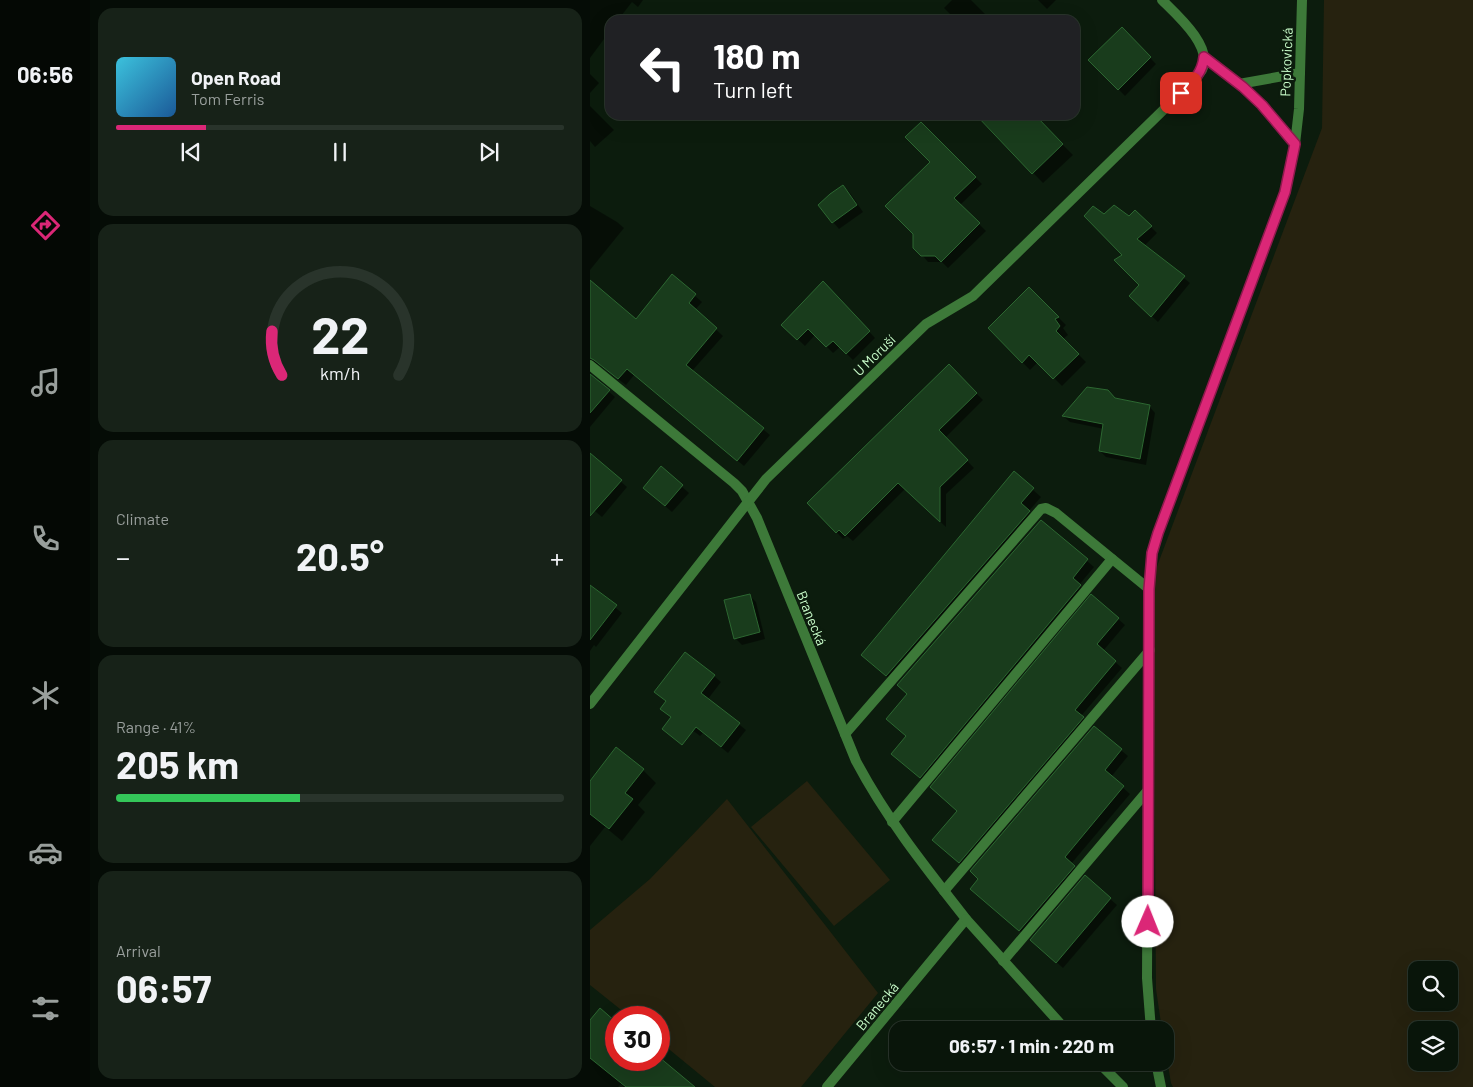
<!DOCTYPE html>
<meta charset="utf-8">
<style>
:root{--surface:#09150a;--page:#172218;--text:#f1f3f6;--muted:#999f9c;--line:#29342b;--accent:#db2777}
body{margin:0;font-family:Barlow,sans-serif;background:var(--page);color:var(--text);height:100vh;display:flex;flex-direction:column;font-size:19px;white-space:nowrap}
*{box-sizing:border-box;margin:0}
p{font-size:16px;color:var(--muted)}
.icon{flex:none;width:28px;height:28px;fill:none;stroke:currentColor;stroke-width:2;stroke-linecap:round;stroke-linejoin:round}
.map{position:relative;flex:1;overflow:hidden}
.panel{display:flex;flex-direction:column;gap:8px;padding:8px;background:#050c06;width:500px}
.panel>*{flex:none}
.hud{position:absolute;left:15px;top:15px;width:475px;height:105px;border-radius:15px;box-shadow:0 5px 20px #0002,0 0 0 1px var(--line);background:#202124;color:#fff;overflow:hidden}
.buttons{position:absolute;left:818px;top:961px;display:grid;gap:10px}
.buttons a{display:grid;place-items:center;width:50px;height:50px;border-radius:10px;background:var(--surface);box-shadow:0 5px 20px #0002,0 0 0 1px var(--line);font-size:25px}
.speed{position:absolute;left:15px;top:1006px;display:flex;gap:10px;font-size:25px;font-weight:700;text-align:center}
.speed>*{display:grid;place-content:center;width:65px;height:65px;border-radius:50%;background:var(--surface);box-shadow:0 5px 20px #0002,0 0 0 1px var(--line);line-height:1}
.speed .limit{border:8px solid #d22;background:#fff;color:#111}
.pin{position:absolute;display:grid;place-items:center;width:42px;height:42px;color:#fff;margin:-21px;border-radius:10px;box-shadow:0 2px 8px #0006}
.me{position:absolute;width:55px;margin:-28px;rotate:1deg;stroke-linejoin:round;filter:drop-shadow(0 0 4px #0008)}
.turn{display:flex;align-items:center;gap:18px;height:105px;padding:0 25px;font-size:22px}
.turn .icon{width:65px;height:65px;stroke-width:2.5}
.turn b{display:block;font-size:35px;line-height:42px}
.big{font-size:38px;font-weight:700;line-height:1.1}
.panel .tile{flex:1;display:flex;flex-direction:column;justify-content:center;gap:8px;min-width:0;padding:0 18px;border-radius:15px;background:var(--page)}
.panel .dial{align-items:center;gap:0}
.dial svg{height:130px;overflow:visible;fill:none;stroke:var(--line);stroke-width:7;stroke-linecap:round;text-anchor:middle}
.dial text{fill:var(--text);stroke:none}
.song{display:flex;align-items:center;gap:15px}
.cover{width:60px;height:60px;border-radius:8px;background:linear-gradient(135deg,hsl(190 70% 55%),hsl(210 70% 35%))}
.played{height:5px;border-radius:2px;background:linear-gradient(90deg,var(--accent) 20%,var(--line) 20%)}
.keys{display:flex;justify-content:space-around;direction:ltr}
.heat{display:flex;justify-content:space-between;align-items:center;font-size:28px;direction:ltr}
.charge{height:8px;border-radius:4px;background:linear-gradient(90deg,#34c759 41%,var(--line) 0)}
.trip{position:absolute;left:299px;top:1021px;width:285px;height:50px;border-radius:15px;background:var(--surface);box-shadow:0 5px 20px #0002,0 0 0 1px var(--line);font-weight:700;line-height:50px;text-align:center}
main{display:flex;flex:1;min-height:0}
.tab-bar{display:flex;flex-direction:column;width:90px;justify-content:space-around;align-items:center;background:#040804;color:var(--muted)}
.tab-bar .icon{width:35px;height:35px}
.tab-bar .active{color:var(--accent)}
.tab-bar b{font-size:22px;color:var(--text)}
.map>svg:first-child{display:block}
.green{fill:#26220f;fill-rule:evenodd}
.shadow{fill:#0007}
.building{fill:#193c1c;stroke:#2c6731}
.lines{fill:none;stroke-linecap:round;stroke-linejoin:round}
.service{stroke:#3d7939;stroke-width:10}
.minor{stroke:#3d7939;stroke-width:10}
.route-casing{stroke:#8e194d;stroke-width:12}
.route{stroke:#db2777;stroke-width:9}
.labels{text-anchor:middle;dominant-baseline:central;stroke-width:5;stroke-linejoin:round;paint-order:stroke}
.street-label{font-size:14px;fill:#c9fdca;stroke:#0c1c0d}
</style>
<main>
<nav class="tab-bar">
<b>06:56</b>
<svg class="icon active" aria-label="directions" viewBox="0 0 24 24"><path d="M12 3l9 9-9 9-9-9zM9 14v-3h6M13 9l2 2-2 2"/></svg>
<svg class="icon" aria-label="music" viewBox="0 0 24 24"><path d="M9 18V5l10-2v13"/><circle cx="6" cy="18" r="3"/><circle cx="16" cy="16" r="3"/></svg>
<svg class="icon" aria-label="phone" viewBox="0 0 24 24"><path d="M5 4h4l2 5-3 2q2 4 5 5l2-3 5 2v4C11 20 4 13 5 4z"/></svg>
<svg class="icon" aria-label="climate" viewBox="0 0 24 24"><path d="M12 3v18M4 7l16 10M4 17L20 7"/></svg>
<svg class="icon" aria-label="car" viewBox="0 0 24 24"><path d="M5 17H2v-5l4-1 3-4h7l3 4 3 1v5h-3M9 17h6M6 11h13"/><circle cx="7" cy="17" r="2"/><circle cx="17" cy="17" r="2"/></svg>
<svg class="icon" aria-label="filters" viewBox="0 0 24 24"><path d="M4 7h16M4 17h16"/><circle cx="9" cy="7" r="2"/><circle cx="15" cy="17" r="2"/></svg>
</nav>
<section class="panel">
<div class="tile">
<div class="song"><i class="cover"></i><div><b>Open Road</b><p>Tom Ferris</p></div></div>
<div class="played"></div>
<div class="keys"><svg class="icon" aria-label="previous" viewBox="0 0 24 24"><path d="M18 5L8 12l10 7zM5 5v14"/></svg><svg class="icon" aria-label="pause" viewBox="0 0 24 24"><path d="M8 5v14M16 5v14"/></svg><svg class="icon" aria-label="next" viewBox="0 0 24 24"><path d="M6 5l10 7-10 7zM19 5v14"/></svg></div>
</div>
<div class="tile dial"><svg viewBox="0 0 100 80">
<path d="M14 69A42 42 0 1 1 86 69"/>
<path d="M14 69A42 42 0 0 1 8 42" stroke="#db2777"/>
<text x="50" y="56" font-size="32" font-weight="700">22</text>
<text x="50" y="72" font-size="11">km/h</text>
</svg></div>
<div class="tile"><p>Climate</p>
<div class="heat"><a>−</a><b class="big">20.5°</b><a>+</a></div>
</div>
<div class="tile"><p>Range · 41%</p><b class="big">205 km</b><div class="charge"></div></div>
<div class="tile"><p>Arrival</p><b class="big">06:57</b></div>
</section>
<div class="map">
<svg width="883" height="1087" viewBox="0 0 883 1087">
<rect width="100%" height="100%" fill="#0c1c0d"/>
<!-- green -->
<g class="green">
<path d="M734,0H883V1087H583L581,1083L575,1047V1030H572L566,989L563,577L732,128ZM826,970H859V1002H826ZM826,1030H859V1062H826Z"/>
<polygon points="217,781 300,880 244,926 161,827"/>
<polygon points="137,799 288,993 211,1087 125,1087 69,1041 69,1018 40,1017 0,985 0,930 60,879"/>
</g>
<!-- shadow -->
<g class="shadow">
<polygon points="0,0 53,0 48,7 42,2 28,20 20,20 20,31 0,58"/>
<polygon points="362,0 381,0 395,14 390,20 366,20 354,8"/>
<polygon points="448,0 466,0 457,9"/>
<polygon points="532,29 566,64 535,96 500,60"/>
<polygon points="0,74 9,83 0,93"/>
<polygon points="0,106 24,130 5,147 0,141"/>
<polygon points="387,115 443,115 483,155 453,183"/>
<polygon points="334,127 392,184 370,205 396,231 358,268 352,262 338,262 332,255 342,162"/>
<polygon points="253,186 260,193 273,212 249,229 243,222"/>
<polygon points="0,206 27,222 34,228 0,270"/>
<polygon points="545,211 567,233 554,246 600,283 568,322 540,296 550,285 514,216 539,218"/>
<polygon points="82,276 112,302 105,310 133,336 102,371 180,435 154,466 44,375 36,385 8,364 1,368 0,374 0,360 7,357 0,357 0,282 46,320"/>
<polygon points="439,288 476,325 473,328 478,335 473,339 496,362 472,386 448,362 440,370 399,328"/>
<polygon points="244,294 285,338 263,360 250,347 243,353 225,335 215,346 193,325"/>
<polygon points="359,366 393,400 355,438 384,468 356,494 356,527 315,489 263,541 257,536 253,539 218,503"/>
<polygon points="0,375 25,397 0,427"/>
<polygon points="525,399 559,406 565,413 556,465 516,457 510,451 514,429 480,422 473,416"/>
<polygon points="0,455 37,487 12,517 0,507"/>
<polygon points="71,468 99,493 82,512 61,494"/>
<polygon points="424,473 451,497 439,511 447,520 305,683 280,663"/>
<polygon points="451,521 504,567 489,585 497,593 337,784 303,754 317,737"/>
<polygon points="0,587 32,613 6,647 4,645 0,651"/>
<polygon points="159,595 166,602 175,639 152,645 145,638"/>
<polygon points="502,596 535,625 513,651 532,668 491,716 499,724 376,868 351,847 368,811 350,795"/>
<polygon points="124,676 131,682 118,699 156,730 138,753 113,733 110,736 80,713 77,702 66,692"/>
<polygon points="504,728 538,756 521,777 540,794 481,864 490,873 437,937 388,896"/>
<polygon points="26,749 53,770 66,783 48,805 55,812 32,841 15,827 0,846 0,781"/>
<polygon points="495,877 527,905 473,968 448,946"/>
<polygon points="10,1010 26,1024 26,1060 69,1060 69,1059 103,1087 34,1087 31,1084 28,1087 0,1087 0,1022"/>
</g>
<!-- building -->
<g class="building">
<polygon points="532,27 561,57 528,90 498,60"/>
<polygon points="386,115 445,115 473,144 442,174"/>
<polygon points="331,122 386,177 364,198 390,223 351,262 345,256 331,256 323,248 323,234 295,206 340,162 315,137"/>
<polygon points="253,185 267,205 242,223 228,205 240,194"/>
<polygon points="524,205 539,216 545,210 562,226 547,239 595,276 561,317 539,296 549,285 524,260 532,255 494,216 503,206 514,214"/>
<polygon points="82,274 106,294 99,303 127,328 96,365 174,428 147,461 37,369 28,379 4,360 0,358 0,280 46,319"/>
<polygon points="233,281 280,331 256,354 243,341 236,347 218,329 207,340 191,325"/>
<polygon points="439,287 469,317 465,319 470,326 466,331 489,354 463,379 439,355 432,363 398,328"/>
<polygon points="359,364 387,393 349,430 378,460 350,487 350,522 308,483 255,536 249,530 246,533 217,503"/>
<polygon points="0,374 20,390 0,413"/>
<polygon points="497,387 518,390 525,398 560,405 550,459 509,451 513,424 472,416"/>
<polygon points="0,453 32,480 0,516"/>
<polygon points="71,466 93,485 75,506 53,488"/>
<polygon points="424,471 444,488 431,503 440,511 296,676 271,655"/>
<polygon points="451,520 498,559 483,578 491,585 330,778 301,754 316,736 296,719 317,694 307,685"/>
<polygon points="0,585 27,605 0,640"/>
<polygon points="160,594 170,632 144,639 134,600"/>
<polygon points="501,594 529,618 507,644 526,661 485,710 494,717 369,863 342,840 367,811 340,787"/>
<polygon points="95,652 125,675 111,693 150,723 131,747 106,727 92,745 72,729 81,717 70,709 76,701 64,692"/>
<polygon points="504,726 532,749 515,770 534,786 475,857 485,866 429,931 380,889 388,879 380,871"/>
<polygon points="26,747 54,769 35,793 43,799 19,829 0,814 0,781"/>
<polygon points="495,875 521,898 466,963 440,940"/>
<polygon points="10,1008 26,1022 26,1060 69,1060 69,1057 105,1087 36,1087 0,1058 0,1020"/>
</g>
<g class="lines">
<!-- service -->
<g class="service">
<polyline points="255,734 451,509 456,508 466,513 559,589"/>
<polyline points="302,822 522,559"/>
<polyline points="354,891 560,650"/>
<polyline points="413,961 559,789"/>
</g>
<!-- minor -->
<g class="minor">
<polyline points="614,57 653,87 672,105 705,144"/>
<polyline points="649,84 710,73"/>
<path d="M0,365L144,483L152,491L167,518L266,761C296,818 336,868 376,919L237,1087"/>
<path d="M0,704L176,479L336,324L383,296L605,79C607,76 610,73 612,70C624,47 586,14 572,0"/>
<polyline points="376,919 476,1030"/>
<polyline points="561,1030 557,978 559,589 562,553 568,533 695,192 705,144 709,109 712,0"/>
<polyline points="508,1062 533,1087"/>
<polyline points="566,1062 571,1087"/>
</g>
</g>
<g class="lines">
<!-- route casing -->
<g class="route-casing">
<path id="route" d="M558,922L559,589L562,553L568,533L695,192L705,144L672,105L653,87L614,57C612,74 603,81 591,93"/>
</g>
<!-- route -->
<use href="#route" class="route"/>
</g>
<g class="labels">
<!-- street labels -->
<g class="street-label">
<text transform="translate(696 62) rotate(-88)">Popkovická</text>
<text transform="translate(284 355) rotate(-44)">U Moruší</text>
<text transform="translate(222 618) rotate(68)">Branecká</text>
<text transform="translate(287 1006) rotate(-50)">Branecká</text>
</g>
</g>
</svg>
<div class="buttons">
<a><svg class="icon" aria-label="search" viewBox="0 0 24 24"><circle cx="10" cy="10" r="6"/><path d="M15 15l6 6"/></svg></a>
<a><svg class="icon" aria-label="layers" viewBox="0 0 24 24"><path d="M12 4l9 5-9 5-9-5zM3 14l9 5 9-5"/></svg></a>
</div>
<div class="speed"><div class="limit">30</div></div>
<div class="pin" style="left:591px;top:93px;background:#d93025"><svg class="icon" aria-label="arrive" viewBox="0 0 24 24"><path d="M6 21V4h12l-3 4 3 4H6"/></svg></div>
<svg class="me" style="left:558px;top:922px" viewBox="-20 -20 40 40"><circle r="19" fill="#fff"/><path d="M0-13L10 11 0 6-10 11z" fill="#db2777"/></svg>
<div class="trip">06:57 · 1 min · 220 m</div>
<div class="hud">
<div class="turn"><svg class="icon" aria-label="left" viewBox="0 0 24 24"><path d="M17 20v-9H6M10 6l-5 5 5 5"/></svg><div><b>180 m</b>Turn left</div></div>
</div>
</div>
</main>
